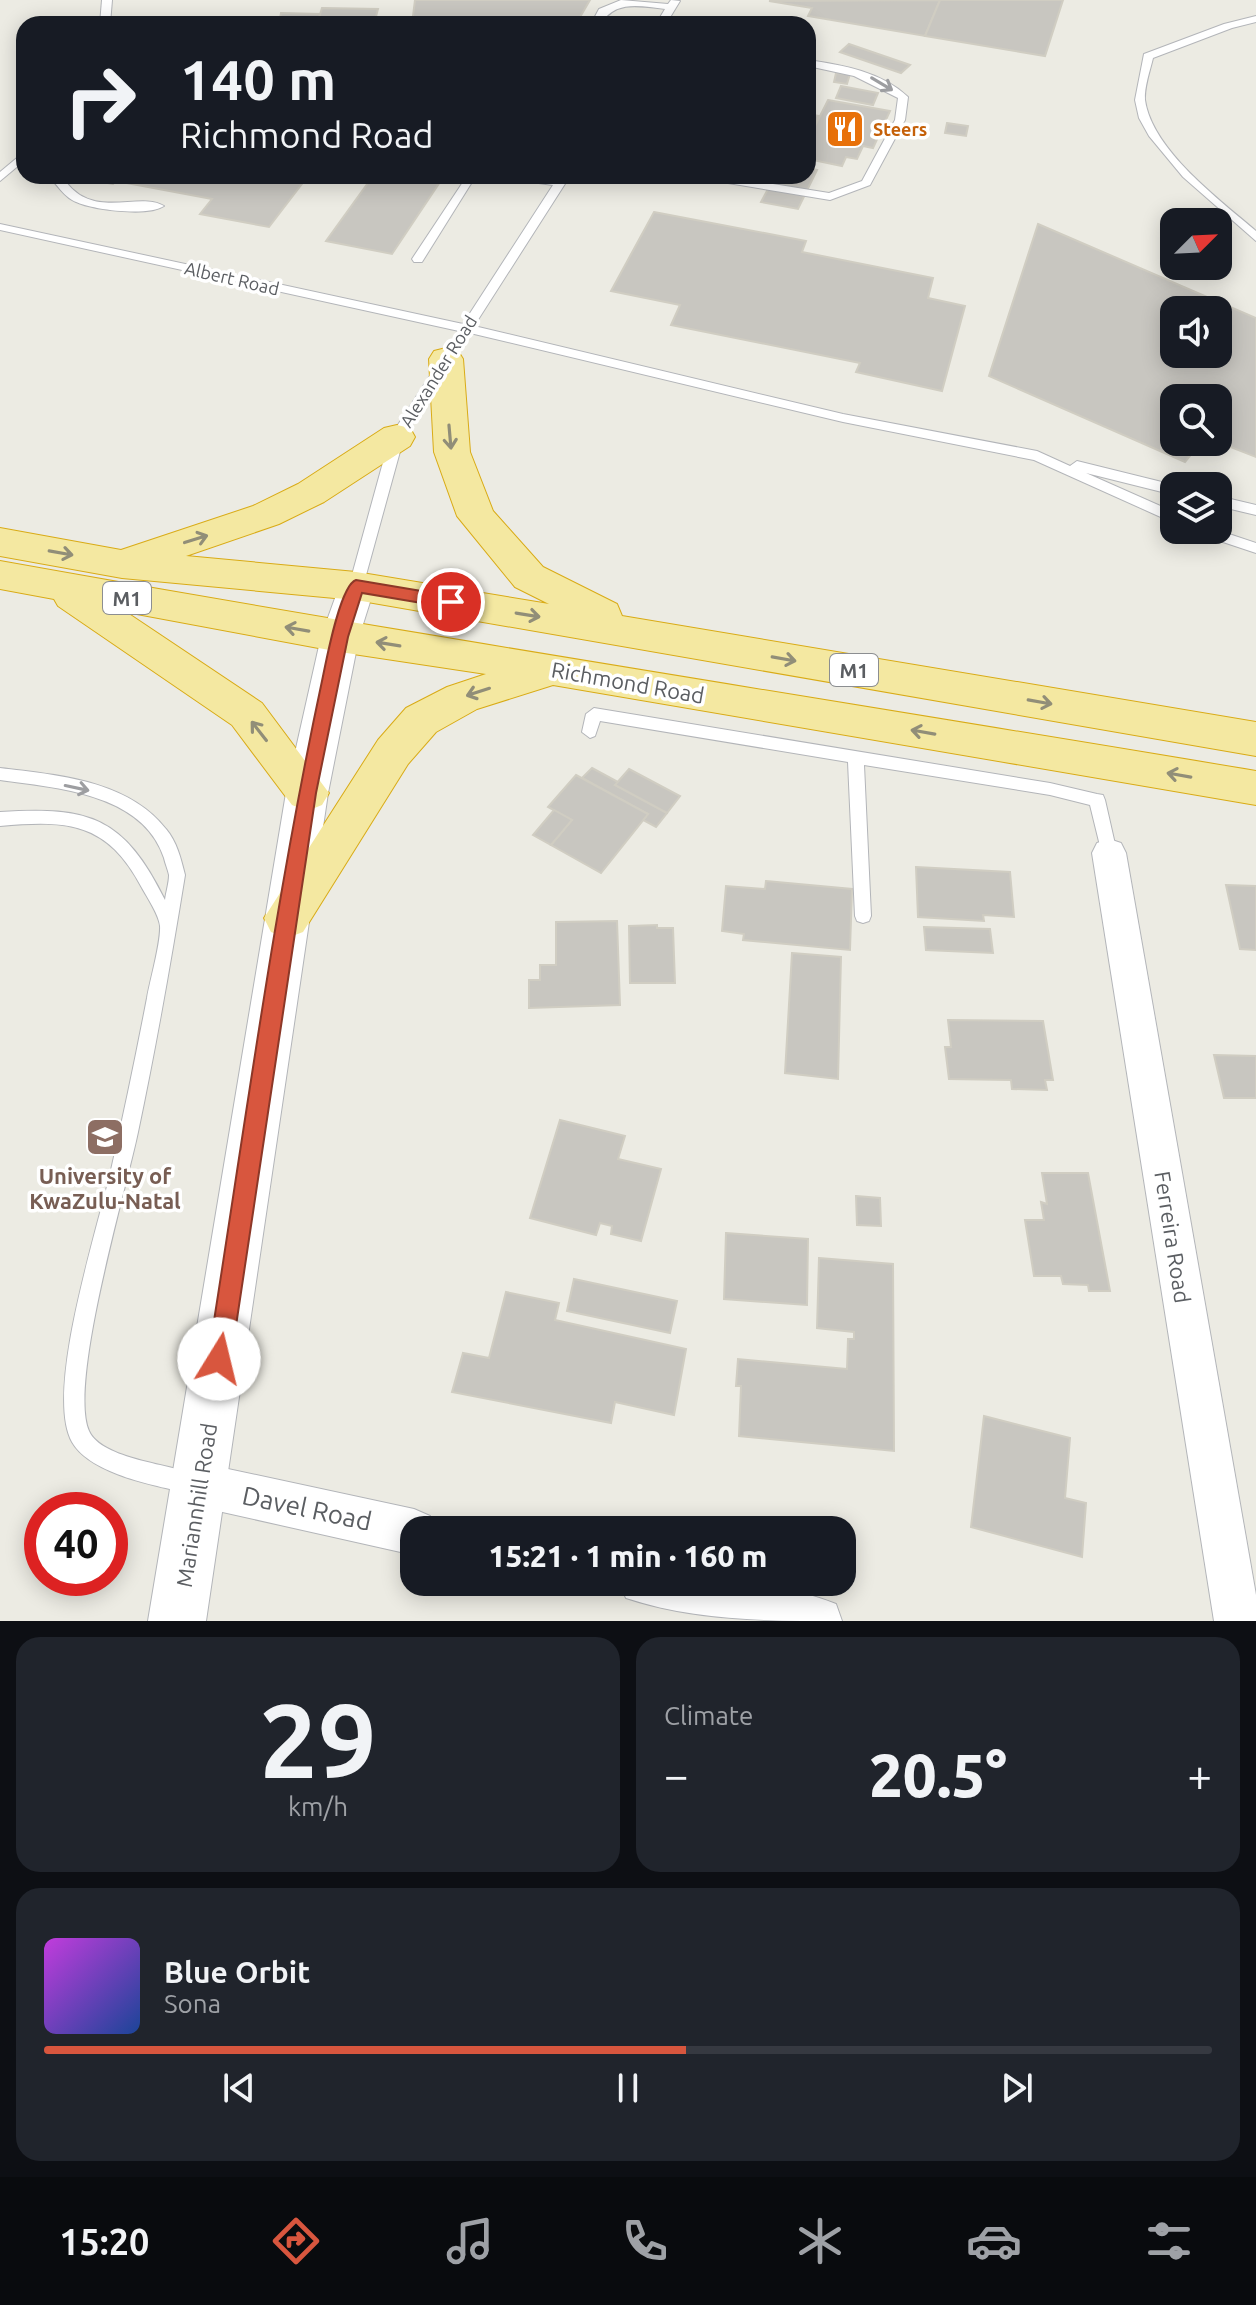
<!DOCTYPE html>
<meta charset="utf-8">
<style>
:root{--surface:#171b24;--page:#20242c;--text:#f1f3f6;--muted:#9ea1a6;--line:#363941;--accent:#d8563e}
body{margin:0;font-family:Ubuntu,sans-serif;background:var(--page);color:var(--text);height:100vh;display:flex;flex-direction:column;font-size:30px;white-space:nowrap}
*{box-sizing:border-box;margin:0}
p{font-size:26px;color:var(--muted)}
.icon{flex:none;width:44px;height:44px;fill:none;stroke:currentColor;stroke-width:2;stroke-linecap:round;stroke-linejoin:round}
.map{position:relative;height:1621px;overflow:hidden}
.side{display:flex;flex-direction:column;gap:16px;padding:16px;background:#0d0f14;flex:1}
.side>*{flex:none}
.hud{position:absolute;left:16px;top:16px;width:800px;height:168px;border-radius:24px;box-shadow:0 4px 20px #0003;background:#171b24;color:var(--text);overflow:hidden}
.needle{width:52px;rotate:66deg}
.fabs{position:absolute;left:1160px;top:208px;display:grid;gap:16px}
.fabs a{display:grid;place-items:center;width:72px;height:72px;border-radius:16px;background:var(--surface);box-shadow:0 4px 20px #0003;font-size:40px}
.speed{position:absolute;left:24px;top:1492px;display:flex;gap:16px;font-size:40px;font-weight:700;text-align:center}
.speed>*{display:grid;place-content:center;width:104px;height:104px;border-radius:50%;background:var(--surface);box-shadow:0 4px 20px #0003;line-height:1}
.speed .limit{border:12px solid #d22;background:#fff;color:#111}
.pin{position:absolute;display:grid;place-items:center;width:68px;height:68px;color:#fff;margin:-34px;border:4px solid #fff;border-radius:50%;box-shadow:0 2px 8px #0007}
.me{position:absolute;width:88px;margin:-44px;rotate:9deg;stroke-linejoin:round;filter:drop-shadow(0 0 6px #0008)}
.turn{display:flex;align-items:center;gap:28px;height:168px;padding:0 32px;font-size:36px}
.turn .icon{width:104px;height:104px;stroke-width:2.5}
.turn b{display:block;font-size:56px;line-height:68px}
.big{font-size:60px;font-weight:800;line-height:1.1}
.side .card{flex:1;display:flex;flex-direction:column;justify-content:center;gap:12px;min-width:0;padding:0 28px;border-radius:24px;background:var(--page)}
.side .dial{align-items:center;gap:0}
.dial b{font-size:104px;line-height:1}
.song{display:flex;align-items:center;gap:24px}
.cover{width:96px;height:96px;border-radius:12px;background:linear-gradient(135deg,hsl(290 70% 55%),hsl(220 70% 35%))}
.played{height:8px;border-radius:4px;background:linear-gradient(90deg,var(--accent) 55%,var(--line) 55%)}
.keys{display:flex;justify-content:space-around;direction:ltr}
.heat{display:flex;justify-content:space-between;align-items:center;font-size:44px;direction:ltr}
.side .tiles{flex:1;display:grid;gap:16px;grid-template-columns:1fr 1fr}
.card:last-child{grid-column:span 2}
.trip{position:absolute;left:400px;top:1516px;width:456px;height:80px;border-radius:24px;background:var(--surface);box-shadow:0 4px 20px #0003;font-weight:800;line-height:80px;text-align:center}
.tabs{display:flex;height:128px;justify-content:space-around;align-items:center;background:#090b0e;color:var(--muted)}
.tabs .icon{width:56px;height:56px}
.tabs .current{color:var(--accent)}
.tabs b{font-size:36px;color:var(--text)}
.map>svg:first-child{display:block}
.building{fill:#c8c6c0;stroke:#d0cdc2;stroke-width:2;fill-rule:evenodd}
.lines{fill:none;stroke-linecap:round;stroke-linejoin:round}
.service-casing{stroke:#b3b5b9;stroke-width:2}
.minor-casing{stroke:#b3b5b9;stroke-width:2}
.tertiary-casing{stroke:#b3b5b9;stroke-width:2}
.trunk-casing{stroke:#d9ab16;stroke-width:2}
.service{fill:#fff;fill-rule:evenodd}
.minor{fill:#fff;fill-rule:evenodd}
.tertiary{fill:#fff;fill-rule:evenodd}
.trunk{fill:#f4e8a1;fill-rule:evenodd}
.oneway{stroke:#9d9ea1}
.oneway2{stroke:#918e78}
.route{fill:#d8563e;stroke:#8c3828;stroke-width:2}
.labels{text-anchor:middle;dominant-baseline:central;stroke-width:7;stroke-linejoin:round;paint-order:stroke}
.far-food-label{font-size:18px;font-weight:bold;fill:#c56008;stroke:#fff;text-anchor:start}
.far-street-label{font-size:18px;fill:#5b5e62;stroke:#fff}
.shield{fill:#fff;stroke:#8c8e91;stroke-width:2}
.shield-label{font-size:20px;font-weight:bold;fill:#5b5e62}
.street-label{font-size:22px;fill:#5b5e62;stroke:#fff}
.education-label{font-size:22px;font-weight:bold;fill:#785e54;stroke:#fff}
.near-street-label{font-size:26px;fill:#5b5e62;stroke:#fff}
</style>
<div class="map">
<svg width="1256" height="1621" viewBox="0 0 1256 1621">
<rect width="100%" height="100%" fill="#ecebe3"/>
<!-- building -->
<g class="building">
<polygon points="415,0 590,0 576,24 412,24"/>
<polygon points="940,0 925,36 808,16 812,8 769,1"/>
<polygon points="940,0 1063,0 1045,56 925,36"/>
<polygon points="322,8 378,9 374,24 317,24"/>
<polygon points="281,13 320,14 317,24 279,24"/>
<polygon points="281,17 279,24 239,24 240,18"/>
<polygon points="240,18 239,24 197,24 198,19"/>
<polygon points="849,44 910,65 901,73 840,52"/>
<polygon points="836,73 850,74 847,84 834,82"/>
<polygon points="841,86 878,93 873,105 836,98"/>
<polygon points="828,100 890,111 873,148 863,146 857,159 846,157 842,166 808,159 808,140"/>
<polygon points="808,114 819,116 808,140"/>
<polygon points="947,123 968,126 966,136 945,133"/>
<polygon points="808,168 817,170 798,209 761,202 775,176 808,176"/>
<polygon points="87,176 308,176 269,227 200,214 212,199 116,181 113,184 84,179"/>
<polygon points="373,176 444,176 392,254 326,241"/>
<polygon points="654,212 806,241 802,252 933,278 928,298 965,306 942,391 856,372 860,363 671,325 680,305 611,291"/>
<path d="M1038,224L1256,318V457L1218,442V398H1174V442H1201L1185,462L989,376ZM1174,310H1218V354H1174Z"/>
<polygon points="592,768 618,782 615,785 667,813 656,827 643,820 648,814 582,778"/>
<polygon points="629,769 680,796 667,813 615,785"/>
<polygon points="576,775 648,814 601,873 551,845 572,820 548,807"/>
<polygon points="554,810 572,820 551,845 533,835"/>
<polygon points="916,867 1010,872 1014,917 983,915 984,921 918,917"/>
<polygon points="766,881 852,889 850,950 743,940 744,934 722,931 726,886 765,889"/>
<polygon points="1226,885 1256,886 1256,950 1240,949"/>
<polygon points="617,921 620,1005 529,1008 529,980 540,980 540,965 556,965 556,922"/>
<polygon points="657,925 657,928 673,928 675,983 630,983 629,926"/>
<polygon points="924,927 990,929 993,953 926,950"/>
<polygon points="792,953 841,957 838,1079 785,1073"/>
<polygon points="948,1020 1043,1021 1053,1080 1045,1080 1047,1090 1012,1089 1011,1080 949,1079 945,1047 951,1047"/>
<polygon points="1214,1055 1256,1056 1256,1098 1224,1098"/>
<polygon points="560,1120 625,1136 618,1159 661,1169 641,1241 611,1234 612,1226 600,1223 596,1235 530,1218"/>
<polygon points="1042,1173 1088,1173 1110,1291 1089,1291 1088,1285 1063,1284 1061,1276 1034,1276 1025,1220 1044,1220 1041,1202 1047,1204"/>
<polygon points="856,1196 880,1198 881,1226 857,1225"/>
<polygon points="726,1233 808,1239 807,1305 724,1299"/>
<polygon points="819,1258 893,1264 894,1451 739,1436 741,1386 736,1386 738,1359 847,1369 848,1339 854,1339 854,1332 817,1328"/>
<polygon points="574,1279 677,1301 670,1333 567,1311"/>
<polygon points="506,1292 559,1303 555,1320 686,1349 674,1415 615,1402 611,1423 452,1392 463,1353 489,1358"/>
<polygon points="984,1416 1070,1438 1065,1498 1086,1503 1082,1557 971,1527"/>
</g>
<g class="lines">
<!-- service casing -->
<g class="service-casing">
<g id="service">
<polygon points="102,0 112,0 110,24 100,24"/>
<path d="M621,0L668,4L671,0L680,1L666,24H656L665,9C640,6 615,0 601,24H591L599,9Z"/>
<path d="M1256,16V22L1232,28L1153,58C1150,71 1144,87 1145,100C1152,150 1220,200 1256,231V241L1183,177L1149,136L1139,118L1135,100L1144,54L1224,24Z"/>
<path d="M808,60C843,65 882,72 908,97L905,120L870,185L830,200L698,178L696,176H723L829,193L862,181L895,120L898,98L854,76L808,66Z"/>
<polygon points="24,152 24,161 0,181 0,172"/>
<path d="M59,176H71L66,182C95,220 139,191 164,206C148,217 89,210 72,200C64,195 60,189 54,182Z"/>
<polygon points="467,176 482,176 472,182 422,262 414,262 412,259"/>
<polygon points="504,176 557,178 570,176 474,326 843,414 1037,451 1070,466 1077,461 1174,485 1176,486 1174,486 1174,495 1086,473 1174,512 1174,523 1034,460 843,422 470,333 404,437 363,586 356,591 349,586 390,437 459,331 0,230 0,224 463,324 553,185 510,179"/>
<polygon points="1218,496 1256,505 1256,515 1218,506"/>
<polygon points="1194,530 1217,530 1256,543 1256,553 1196,533"/>
<polygon points="594,708 1050,783 1097,794 1103,795 1105,800 1117,853 1115,858 1103,858 1090,805 1050,795 864,765 871,916 869,921 863,923 857,921 855,916 848,762 600,721 595,736 590,738 582,732 586,714"/>
<path d="M0,768C57,775 128,780 166,829C177,842 181,859 185,875C171,961 156,1047 138,1132C126,1190 68,1384 89,1431C102,1460 173,1464 199,1476L203,1483L199,1490L192,1494C158,1486 91,1475 72,1442C44,1392 98,1228 111,1170C124,1113 136,1055 147,998C150,980 161,943 160,926C159,915 148,899 142,888C107,822 69,820 0,826V812C90,806 124,817 165,900C166,892 169,883 169,875C168,870 165,863 164,858C143,793 56,788 0,780Z"/>
</g>
</g>
<!-- minor casing -->
<g class="minor-casing">
<g id="minor">
<polygon points="1109,839 1121,843 1126,853 1256,1595 1256,1621 1214,1621 1092,853 1097,843"/>
<polygon points="200,1463 414,1509 430,1516 436,1530 414,1530 414,1555 200,1507 184,1501 178,1485 184,1469"/>
<path d="M619,1582C692,1582 767,1576 836,1604L842,1621C769,1621 695,1621 626,1598Z"/>
</g>
</g>
<!-- tertiary casing -->
<g class="tertiary-casing">
<polygon id="tertiary" points="356,572 369,576 375,586 359,637 328,793 206,1621 148,1621 286,793 321,637 343,576"/>
</g>
<!-- trunk casing -->
<g class="trunk-casing">
<g id="trunk">
<polygon points="446,348 458,351 463,359 470,452 493,511 543,567 617,604 622,616 1256,722 1256,756 356,600 122,578 0,556 0,528 121,550 253,506 298,484 384,428 397,425 410,428 415,437 410,446 324,502 279,524 186,556 356,572 549,604 515,587 457,516 434,452 429,359 434,351"/>
<path d="M0,561C418,636 837,701 1256,771V805L553,685L477,709L436,732L408,764L303,932L287,938L271,932L264,918L378,740L406,708L447,687L486,674L340,652L126,612L262,703L329,793L322,805L307,811L292,805L232,725L58,606L54,599L0,589Z"/>
</g>
</g>
<!-- service -->
<use href="#service" class="service"/>
<!-- minor -->
<use href="#minor" class="minor"/>
<!-- tertiary -->
<use href="#tertiary" class="tertiary"/>
<!-- trunk -->
<use href="#trunk" class="trunk"/>
</g>
<!-- one-way arrows -->
<defs><path id="oneway-shaft" d="M-6 0H5M1.5-3L5.5 0L1.5 3" fill="none" stroke-width="1.6" stroke-linecap="round" stroke-linejoin="round" transform="scale(2)"/></defs>
<g class="oneway">
<use href="#oneway-shaft" transform="translate(882 84) rotate(31)"/>
<use href="#oneway-shaft" transform="translate(77 788) rotate(12)"/>
</g>
<g class="oneway2">
<use href="#oneway-shaft" transform="translate(450 437) rotate(85)"/>
<use href="#oneway-shaft" transform="translate(196 539) rotate(-17)"/>
<use href="#oneway-shaft" transform="translate(61 553) rotate(10)"/>
<use href="#oneway-shaft" transform="translate(528 615) rotate(9)"/>
<use href="#oneway-shaft" transform="translate(297 629) rotate(-170)"/>
<use href="#oneway-shaft" transform="translate(388 644) rotate(-171)"/>
<use href="#oneway-shaft" transform="translate(784 659) rotate(10)"/>
<use href="#oneway-shaft" transform="translate(478 692) rotate(162)"/>
<use href="#oneway-shaft" transform="translate(1040 702) rotate(10)"/>
<use href="#oneway-shaft" transform="translate(259 731) rotate(-128)"/>
<use href="#oneway-shaft" transform="translate(923 732) rotate(-170)"/>
<use href="#oneway-shaft" transform="translate(1179 775) rotate(-170)"/>
</g>
<!-- route -->
<path class="route" d="M356,580L451,596L459,602L451,608L362,593L348,637L316,793L231,1359L227,1367L219,1370L211,1367L208,1359C244,1133 274,905 322,681C326,662 340,585 356,580Z"/>
<!-- icons -->
<defs>
<g id="restaurant-square" transform="scale(2)"><rect x="-9" y="-9" width="18" height="18" rx="4" fill="#e8710a" stroke="#fff"/><path d="M-5-6h1v4h1v-4h1v4h1v-4h1v5L-1.5 .5V6h-2V.5L-5-1ZM5-6V6H3V1.5H1.5Q1.5-4 5-6Z" fill="#fff"/></g>
<g id="university-square" transform="scale(2)"><rect x="-9" y="-9" width="18" height="18" rx="4" fill="#8d6e63" stroke="#fff"/><path d="M0-5L7-2L0 1L-7-2ZM-4 1L0 2.5L4 1V4Q0 6-4 4Z" fill="#fff"/></g>
</defs>
<g fill-rule="evenodd">
<use href="#restaurant-square" x="845" y="129"/>
<use href="#university-square" x="105" y="1137"/>
</g>
<g class="labels">
<!-- far-food labels -->
<g class="far-food-label">
<text x="873" y="129">Steers</text>
</g>
<!-- far-street labels -->
<g class="far-street-label">
<text transform="translate(232 278) rotate(13)">Albert Road</text>
<text transform="translate(438 371) rotate(-58)">Alexander Road</text>
</g>
<!-- shield labels -->
<g class="shield">
<rect x="103" y="582" width="48" height="32" rx="6"/>
<rect x="830" y="654" width="48" height="32" rx="6"/>
</g>
<g class="shield-label">
<text x="127" y="598">M1</text>
<text x="854" y="670">M1</text>
</g>
<!-- street labels -->
<g class="street-label">
<text transform="translate(628 682) rotate(10)">Richmond Road</text>
<text transform="translate(1173 1237) rotate(81)">Ferreira Road</text>
<text transform="translate(196 1505) rotate(-81)">Mariannhill Road</text>
</g>
<!-- education labels -->
<g class="education-label">
<text x="105" y="1175">University of<tspan x="105" dy="25">KwaZulu-Natal</tspan></text>
</g>
<!-- near-street labels -->
<g class="near-street-label">
<text transform="translate(307 1508) rotate(12)">Davel Road</text>
</g>
</g>
</svg>
<div class="fabs">
<a><svg class="needle" viewBox="-14 -14 28 28"><path d="M0-13l5 13h-10z" fill="#e53935"/><path d="M0 13l5-13h-10z" fill="#9ea1a6"/></svg></a>
<a><svg class="icon" aria-label="sound" viewBox="0 0 24 24"><path d="M4 9h4l5-4v14l-5-4H4zM17 9q2 3 0 6"/></svg></a>
<a><svg class="icon" aria-label="search" viewBox="0 0 24 24"><circle cx="10" cy="10" r="6"/><path d="M15 15l6 6"/></svg></a>
<a><svg class="icon" aria-label="layers" viewBox="0 0 24 24"><path d="M12 4l9 5-9 5-9-5zM3 14l9 5 9-5"/></svg></a>
</div>
<div class="speed"><div class="limit">40</div></div>
<div class="pin" style="left:451px;top:602px;background:#d93025"><svg class="icon" aria-label="arrive" viewBox="0 0 24 24"><path d="M6 21V4h12l-3 4 3 4H6"/></svg></div>
<svg class="me" style="left:219px;top:1359px" viewBox="-20 -20 40 40"><circle r="19" fill="#fff"/><path d="M0-13L10 11 0 6-10 11z" fill="#d8563e"/></svg>
<div class="trip">15:21 · 1 min · 160 m</div>
<div class="hud">
<div class="turn"><svg class="icon" aria-label="right" viewBox="0 0 24 24"><path d="M7 20v-9h11M14 6l5 5-5 5"/></svg><div><b>140 m</b>Richmond Road</div></div>
</div>
</div>
<section class="side">
<div class="tiles">
<div class="card dial"><b>29</b><p>km/h</p></div>
<div class="card"><p>Climate</p>
<div class="heat"><a>−</a><b class="big">20.5°</b><a>+</a></div>
</div>
<div class="card">
<div class="song"><i class="cover"></i><div><b>Blue Orbit</b><p>Sona</p></div></div>
<div class="played"></div>
<div class="keys"><svg class="icon" aria-label="previous" viewBox="0 0 24 24"><path d="M18 5L8 12l10 7zM5 5v14"/></svg><svg class="icon" aria-label="pause" viewBox="0 0 24 24"><path d="M8 5v14M16 5v14"/></svg><svg class="icon" aria-label="next" viewBox="0 0 24 24"><path d="M6 5l10 7-10 7zM19 5v14"/></svg></div>
</div>
</div>
</section>
<nav class="tabs">
<b>15:20</b>
<svg class="icon current" aria-label="directions" viewBox="0 0 24 24"><path d="M12 3l9 9-9 9-9-9zM9 14v-3h6M13 9l2 2-2 2"/></svg>
<svg class="icon" aria-label="music" viewBox="0 0 24 24"><path d="M9 18V5l10-2v13"/><circle cx="6" cy="18" r="3"/><circle cx="16" cy="16" r="3"/></svg>
<svg class="icon" aria-label="phone" viewBox="0 0 24 24"><path d="M5 4h4l2 5-3 2q2 4 5 5l2-3 5 2v4C11 20 4 13 5 4z"/></svg>
<svg class="icon" aria-label="climate" viewBox="0 0 24 24"><path d="M12 3v18M4 7l16 10M4 17L20 7"/></svg>
<svg class="icon" aria-label="car" viewBox="0 0 24 24"><path d="M5 17H2v-5l4-1 3-4h7l3 4 3 1v5h-3M9 17h6M6 11h13"/><circle cx="7" cy="17" r="2"/><circle cx="17" cy="17" r="2"/></svg>
<svg class="icon" aria-label="filters" viewBox="0 0 24 24"><path d="M4 7h16M4 17h16"/><circle cx="9" cy="7" r="2"/><circle cx="15" cy="17" r="2"/></svg>
</nav>
